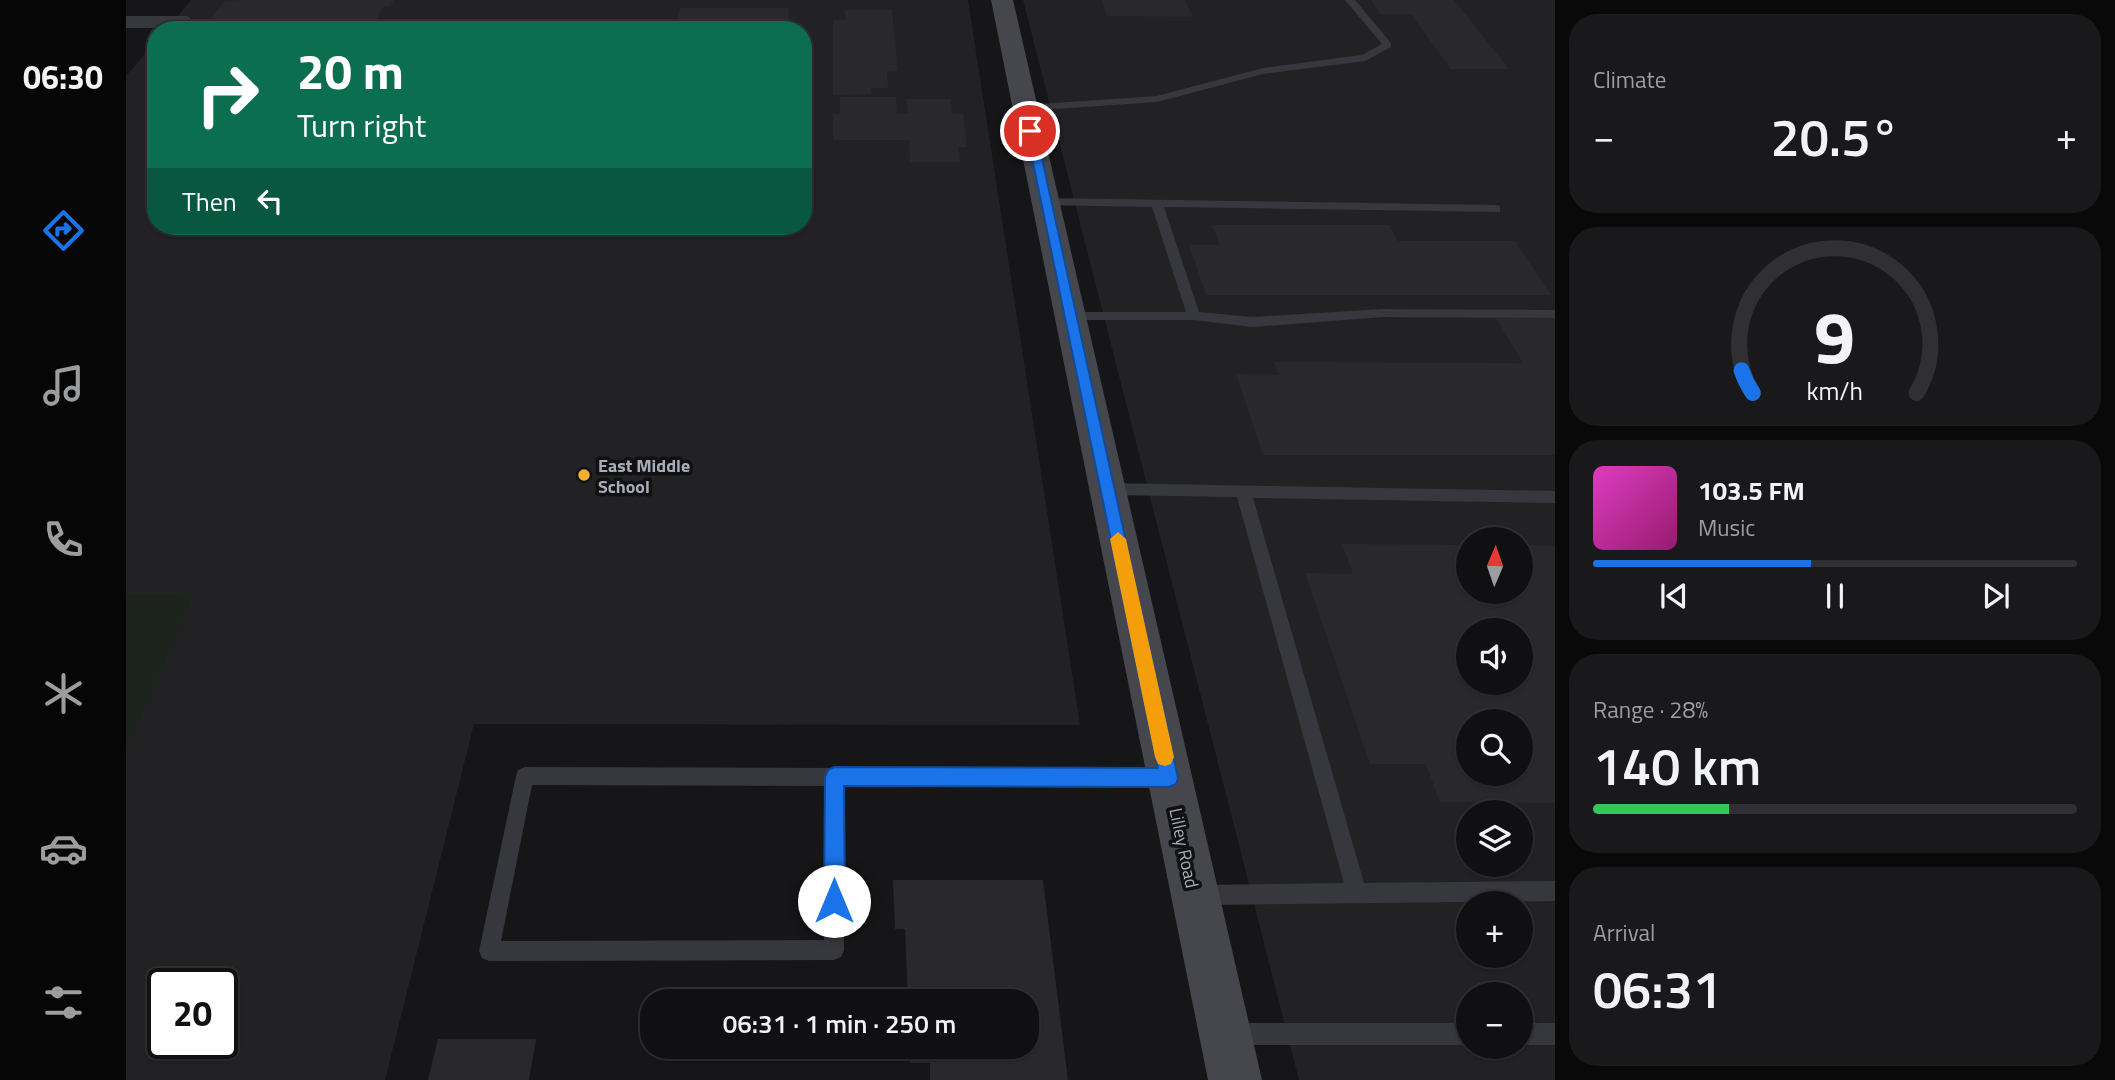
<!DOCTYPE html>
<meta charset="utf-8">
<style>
:root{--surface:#101012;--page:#19191b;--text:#f1f3f6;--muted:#9c9d9f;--line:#303032;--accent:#1a73e8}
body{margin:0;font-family:"Titillium Web",sans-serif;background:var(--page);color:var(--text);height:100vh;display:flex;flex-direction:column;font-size:26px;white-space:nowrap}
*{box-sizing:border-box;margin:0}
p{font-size:23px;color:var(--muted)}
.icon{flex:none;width:38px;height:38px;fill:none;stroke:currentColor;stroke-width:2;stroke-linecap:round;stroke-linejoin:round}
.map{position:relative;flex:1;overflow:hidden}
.panel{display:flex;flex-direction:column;gap:14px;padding:14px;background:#09090a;width:560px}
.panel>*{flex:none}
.hud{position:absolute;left:21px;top:21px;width:665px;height:214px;border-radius:28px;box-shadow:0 2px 5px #0004,0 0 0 2px var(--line);background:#0b6e4f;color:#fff;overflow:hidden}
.needle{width:46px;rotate:2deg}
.tools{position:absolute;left:1330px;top:527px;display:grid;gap:14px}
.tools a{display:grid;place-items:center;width:77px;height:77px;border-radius:50%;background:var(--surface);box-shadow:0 2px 5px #0004,0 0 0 2px var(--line);font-size:35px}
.speed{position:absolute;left:21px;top:968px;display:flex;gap:14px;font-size:35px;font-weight:700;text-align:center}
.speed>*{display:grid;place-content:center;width:91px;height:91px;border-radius:50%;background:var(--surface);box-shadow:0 2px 5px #0004,0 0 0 2px var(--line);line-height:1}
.speed .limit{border:4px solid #111;border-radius:10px;background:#fff;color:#111}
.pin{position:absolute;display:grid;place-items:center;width:60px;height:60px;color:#fff;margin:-30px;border:4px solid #fff;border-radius:50%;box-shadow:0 2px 7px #0007}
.me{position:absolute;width:77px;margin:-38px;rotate:0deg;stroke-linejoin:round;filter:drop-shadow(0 0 5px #0008)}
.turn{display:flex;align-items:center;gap:24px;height:147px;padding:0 35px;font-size:32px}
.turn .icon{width:91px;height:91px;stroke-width:2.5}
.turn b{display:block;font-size:49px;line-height:60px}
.then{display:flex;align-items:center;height:66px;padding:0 35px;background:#0003;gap:14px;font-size:26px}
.big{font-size:52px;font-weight:600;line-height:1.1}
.panel .widget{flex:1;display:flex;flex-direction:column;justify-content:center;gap:10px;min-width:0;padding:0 24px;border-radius:28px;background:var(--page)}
.panel .dial{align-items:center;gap:0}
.dial svg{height:182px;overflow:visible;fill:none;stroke:var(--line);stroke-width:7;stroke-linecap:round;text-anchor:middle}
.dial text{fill:var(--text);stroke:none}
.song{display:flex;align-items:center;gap:21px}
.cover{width:84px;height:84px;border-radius:10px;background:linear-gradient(135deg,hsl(310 70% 55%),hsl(320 70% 35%))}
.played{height:7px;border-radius:4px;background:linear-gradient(90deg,var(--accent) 45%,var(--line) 45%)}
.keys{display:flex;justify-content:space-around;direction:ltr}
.heat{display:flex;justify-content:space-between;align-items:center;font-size:38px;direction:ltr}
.charge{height:10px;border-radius:5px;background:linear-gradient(90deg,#34c759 28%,var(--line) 0)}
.trip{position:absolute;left:514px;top:989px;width:399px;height:70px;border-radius:28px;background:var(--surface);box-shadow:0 2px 5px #0004,0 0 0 2px var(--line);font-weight:600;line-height:70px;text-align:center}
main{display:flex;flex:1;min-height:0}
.tab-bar{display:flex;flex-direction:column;width:126px;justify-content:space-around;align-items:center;background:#060607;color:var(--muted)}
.tab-bar .icon{width:49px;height:49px}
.tab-bar .active{color:var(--accent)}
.tab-bar b{font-size:32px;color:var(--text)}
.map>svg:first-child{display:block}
.built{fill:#222225;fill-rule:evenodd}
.green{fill:#1c231d}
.building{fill:#29292c;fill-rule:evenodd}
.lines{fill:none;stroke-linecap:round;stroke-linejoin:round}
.lane{fill:#37383d;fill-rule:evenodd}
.street{fill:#37383d;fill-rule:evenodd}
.secondary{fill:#45474d;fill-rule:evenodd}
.route{fill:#1a73e8;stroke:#114b97;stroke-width:2}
.slow{fill:#f59e0b}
.poi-dot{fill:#f2b134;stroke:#111113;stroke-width:2.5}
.labels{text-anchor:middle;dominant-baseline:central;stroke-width:7;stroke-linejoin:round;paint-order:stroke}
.poi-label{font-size:18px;font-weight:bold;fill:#a8adb8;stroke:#111113;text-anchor:start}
.street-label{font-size:18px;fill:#a8adb8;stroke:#111113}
</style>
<main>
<nav class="tab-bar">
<b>06:30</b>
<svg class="icon active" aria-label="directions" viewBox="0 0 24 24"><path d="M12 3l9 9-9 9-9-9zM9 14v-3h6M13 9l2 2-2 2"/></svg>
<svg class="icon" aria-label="music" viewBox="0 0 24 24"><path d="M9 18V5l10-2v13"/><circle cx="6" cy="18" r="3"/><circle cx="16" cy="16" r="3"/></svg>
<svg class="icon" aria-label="phone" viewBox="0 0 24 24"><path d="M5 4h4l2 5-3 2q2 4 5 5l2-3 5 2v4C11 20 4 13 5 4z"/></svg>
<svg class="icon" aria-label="climate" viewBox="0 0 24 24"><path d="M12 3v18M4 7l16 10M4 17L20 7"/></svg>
<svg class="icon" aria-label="car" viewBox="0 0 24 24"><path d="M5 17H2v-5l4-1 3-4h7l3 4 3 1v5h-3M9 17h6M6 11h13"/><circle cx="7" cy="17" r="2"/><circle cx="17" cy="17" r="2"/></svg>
<svg class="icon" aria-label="filters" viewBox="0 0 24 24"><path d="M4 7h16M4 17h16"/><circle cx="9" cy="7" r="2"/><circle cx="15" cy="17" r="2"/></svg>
</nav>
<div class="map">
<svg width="1429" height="1080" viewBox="0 0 1429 1080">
<rect width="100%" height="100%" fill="#161618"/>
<!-- built -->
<g class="built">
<path d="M65,0H842L954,725L348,724L259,1080H0V76L30,41V226H677V30H40ZM37,984H96V1043H37Z"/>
<path d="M897,0H1429V1080H1173ZM1342,539H1395V592H1342ZM1342,630H1395V682H1342ZM1342,721H1395V774H1342ZM1342,812H1395V864H1342ZM1342,903H1395V956H1342ZM1342,994H1395V1046H1342Z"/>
</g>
<!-- green -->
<polygon class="green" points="69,593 0,752 0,595"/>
<!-- building -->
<g class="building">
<polygon points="111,0 268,0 264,6 258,6 244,30 140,30 143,25 96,25 92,30 76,30 98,2"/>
<polygon points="976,0 1059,0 1067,17 981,16"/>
<polygon points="1245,0 1328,0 1383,69 1325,69 1285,14 1254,14"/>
<polygon points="554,8 663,8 662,30 549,30"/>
<polygon points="719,10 766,10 772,71 761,72 762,88 745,88 745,94 707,95 707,20 719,20"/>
<polygon points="455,21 476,21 474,30 429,30 430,26 453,26"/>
<polygon points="714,97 770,97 771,114 782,114 780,99 825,99 826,114 837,114 841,147 832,147 834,162 784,162 783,140 707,140 707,114 714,114"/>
<polygon points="1086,225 1263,225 1272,241 1389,241 1425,295 1080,295 1063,245 1094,245"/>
<polygon points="1370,318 1429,318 1429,455 1137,455 1110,374 1153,375 1148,362 1397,363"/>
<path d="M1216,544L1342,545V592H1395V545L1429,546V803L1314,802L1300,764H1244L1179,573L1227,574ZM1342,630H1395V682H1342ZM1342,721H1395V774H1342Z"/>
<polygon points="767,880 917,880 942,1080 804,1080 804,1063 784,1063 784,1046 901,1046 901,1001 782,1001 779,929 769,929"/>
<polygon points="312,1039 410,1039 403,1080 302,1080"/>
</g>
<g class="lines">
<!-- lane -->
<g class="lane">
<polygon points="1219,0 1229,0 1265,43 1265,47 1239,61 1137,74 1031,102 899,111 894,108 899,105 1031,96 1137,68 1236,55 1256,44"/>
<polygon points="919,198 1370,205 1374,206 1374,212 1038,207 1073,312 1126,317 1257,309 1429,310 1429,318 1257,317 1126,327 1068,320 944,320 937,316 944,312 1060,312 1026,207 915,205 915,199"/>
<polygon points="981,483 1429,491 1429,503 1127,498 1238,883 1429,881 1429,901 1074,905 1067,902 1064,895 1067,888 1074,885 1218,883 1111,497 981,495 973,489"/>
<path d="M399,767L1041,769L1048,772L1050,778L1048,784L1041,787L717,786L718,950L715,957L708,960L363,961L356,958L353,951L390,776L392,770ZM406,785L699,786L698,940L375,941Z"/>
<polygon points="1107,1023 1342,1023 1342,1045 1107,1045 1099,1042 1096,1034 1099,1026"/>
<rect x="1395" y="1023" width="34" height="22"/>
</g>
<!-- street -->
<polygon class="street" points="0,16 61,16 70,22 61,28 0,28"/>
<!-- secondary -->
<polygon class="secondary" points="865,0 887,0 1136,1080 1082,1080"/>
</g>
<!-- route -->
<polygon class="route" points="900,129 910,131 1052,778 1050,784 1043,787 718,786 719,901 716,908 708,911 701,908 698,901 699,777 702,770 708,767 1032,768"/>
<!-- slow -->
<polygon class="slow" points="992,532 1000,539 1048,757 1045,764 1039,766 1032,764 1029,757 984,539"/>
<!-- markers -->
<circle class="poi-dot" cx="458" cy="475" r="7"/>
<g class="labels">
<!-- poi labels -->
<g class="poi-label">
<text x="472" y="465">East Middle<tspan x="472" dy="21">School</tspan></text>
</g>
<!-- street labels -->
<g class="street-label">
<text transform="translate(1058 848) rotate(78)">Lilley Road</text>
</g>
</g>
</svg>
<div class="tools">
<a><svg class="needle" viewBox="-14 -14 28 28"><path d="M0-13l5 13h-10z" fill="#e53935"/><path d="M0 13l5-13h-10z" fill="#9c9d9f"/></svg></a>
<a><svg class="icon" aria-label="sound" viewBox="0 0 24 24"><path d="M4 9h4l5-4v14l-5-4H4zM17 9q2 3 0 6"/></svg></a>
<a><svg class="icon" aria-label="search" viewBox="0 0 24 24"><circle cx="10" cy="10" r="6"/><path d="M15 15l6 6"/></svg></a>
<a><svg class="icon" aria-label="layers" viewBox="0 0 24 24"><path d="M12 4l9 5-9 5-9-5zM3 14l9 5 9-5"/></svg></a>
<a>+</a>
<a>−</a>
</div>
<div class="speed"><div class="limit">20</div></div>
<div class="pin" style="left:904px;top:131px;background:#d93025"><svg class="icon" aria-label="arrive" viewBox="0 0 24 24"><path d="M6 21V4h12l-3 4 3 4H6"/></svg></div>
<svg class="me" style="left:708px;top:901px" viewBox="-20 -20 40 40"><circle r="19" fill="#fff"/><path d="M0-13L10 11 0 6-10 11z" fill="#1a73e8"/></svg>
<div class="trip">06:31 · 1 min · 250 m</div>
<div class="hud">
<div class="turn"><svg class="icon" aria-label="right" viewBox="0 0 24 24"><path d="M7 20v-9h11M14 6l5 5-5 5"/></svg><div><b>20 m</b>Turn right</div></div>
<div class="then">Then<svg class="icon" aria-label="left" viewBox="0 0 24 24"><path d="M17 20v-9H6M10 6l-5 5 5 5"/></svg></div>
</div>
</div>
<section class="panel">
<div class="widget"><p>Climate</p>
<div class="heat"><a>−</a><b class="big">20.5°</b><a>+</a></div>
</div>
<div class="widget dial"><svg viewBox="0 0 100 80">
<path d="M14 69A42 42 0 1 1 86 69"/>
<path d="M14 69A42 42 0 0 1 9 59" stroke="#1a73e8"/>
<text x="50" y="56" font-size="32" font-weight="700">9</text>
<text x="50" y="72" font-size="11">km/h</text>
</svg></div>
<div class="widget">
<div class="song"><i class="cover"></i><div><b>103.5 FM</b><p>Music</p></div></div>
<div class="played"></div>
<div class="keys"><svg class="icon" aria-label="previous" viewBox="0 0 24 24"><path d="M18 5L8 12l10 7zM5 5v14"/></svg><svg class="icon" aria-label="pause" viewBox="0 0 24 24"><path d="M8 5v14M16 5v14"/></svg><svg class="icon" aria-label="next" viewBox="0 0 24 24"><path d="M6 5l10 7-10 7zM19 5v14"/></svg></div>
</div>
<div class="widget"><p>Range · 28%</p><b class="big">140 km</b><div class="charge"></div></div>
<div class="widget"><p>Arrival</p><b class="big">06:31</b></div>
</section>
</main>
